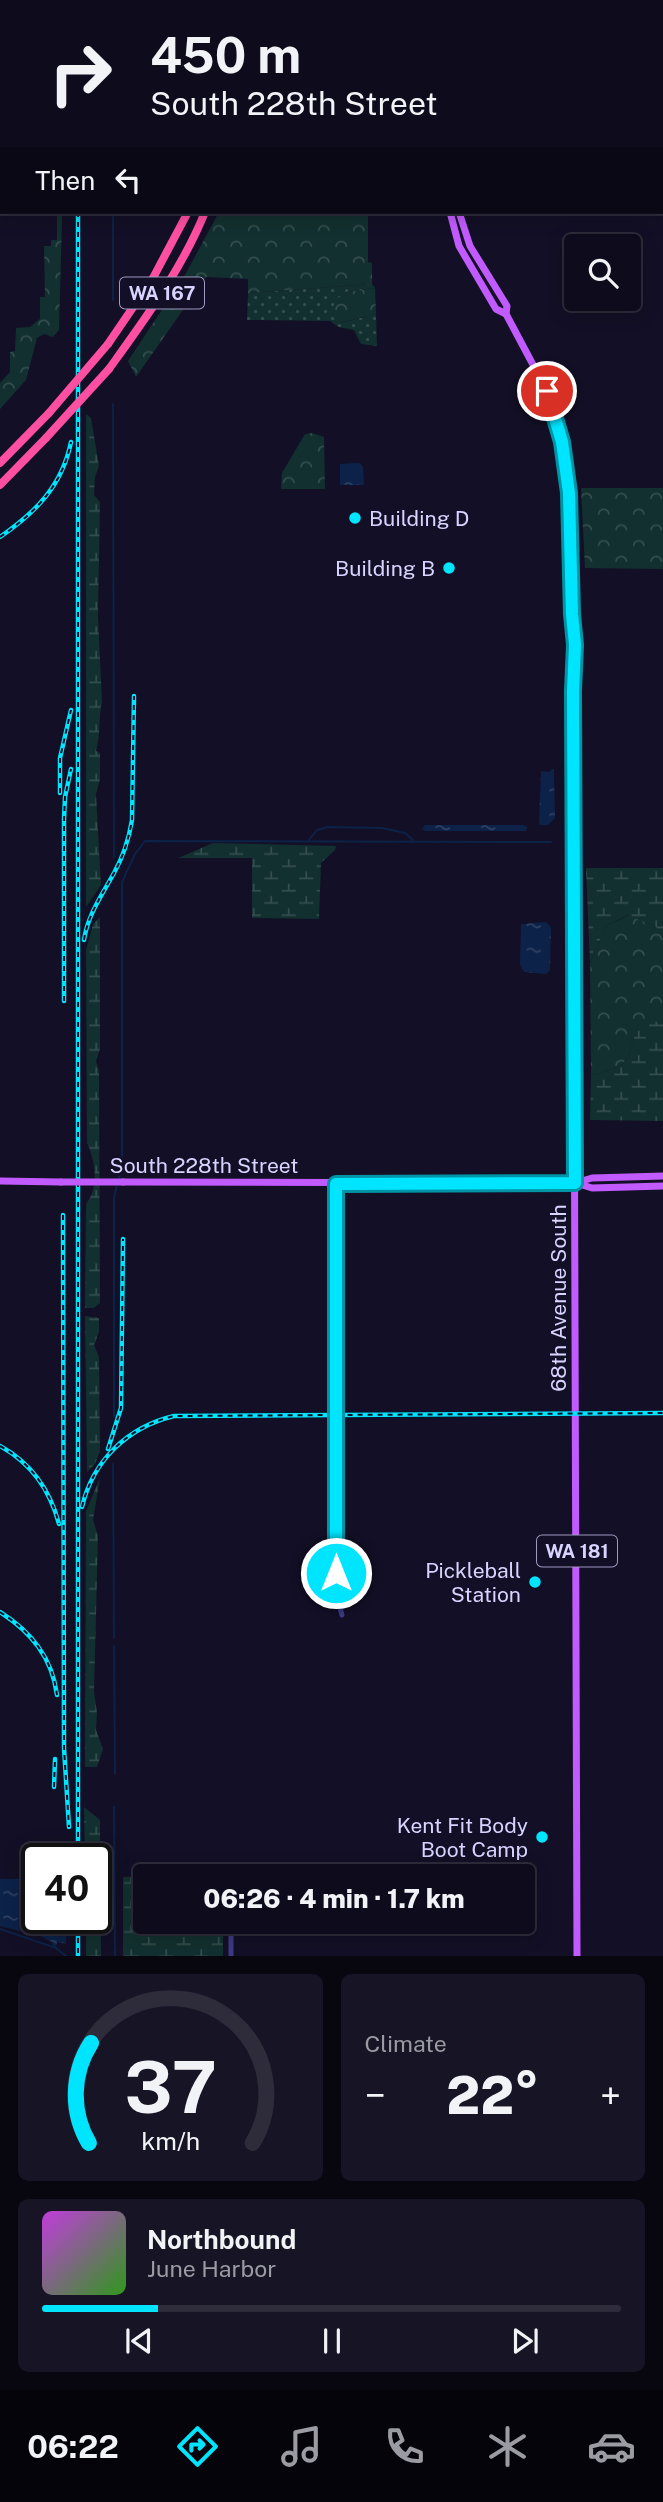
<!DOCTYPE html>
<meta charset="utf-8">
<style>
:root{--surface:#0e0b1c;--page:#171425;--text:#f1f3f6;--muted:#9b9ba3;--line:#2e2b3b;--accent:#00e5ff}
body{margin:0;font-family:"Public Sans",sans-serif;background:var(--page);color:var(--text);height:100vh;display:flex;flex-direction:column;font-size:26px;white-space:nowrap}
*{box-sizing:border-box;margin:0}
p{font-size:23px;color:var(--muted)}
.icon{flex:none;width:38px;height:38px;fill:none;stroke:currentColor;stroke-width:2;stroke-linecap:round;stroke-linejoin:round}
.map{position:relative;height:1956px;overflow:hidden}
.side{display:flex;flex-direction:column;gap:18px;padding:18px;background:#08060f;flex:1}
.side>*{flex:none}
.top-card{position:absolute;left:0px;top:0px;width:663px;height:214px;box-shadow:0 4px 18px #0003,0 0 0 2px var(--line);background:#0e0b1c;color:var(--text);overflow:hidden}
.buttons{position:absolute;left:564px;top:234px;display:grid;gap:14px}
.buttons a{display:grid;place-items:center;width:77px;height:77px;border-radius:7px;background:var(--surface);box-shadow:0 4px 18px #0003,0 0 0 2px var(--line);font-size:35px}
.speed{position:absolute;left:21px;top:1843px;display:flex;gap:14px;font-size:35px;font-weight:700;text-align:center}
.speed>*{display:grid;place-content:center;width:91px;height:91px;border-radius:50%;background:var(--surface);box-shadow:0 4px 18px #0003,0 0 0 2px var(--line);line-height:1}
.speed .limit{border:4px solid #111;border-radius:10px;background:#fff;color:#111}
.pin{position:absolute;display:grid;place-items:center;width:60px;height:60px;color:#fff;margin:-30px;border:4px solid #fff;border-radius:50%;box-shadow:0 2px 7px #0007}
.me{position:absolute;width:77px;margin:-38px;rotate:0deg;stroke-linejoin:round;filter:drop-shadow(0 0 5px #0008)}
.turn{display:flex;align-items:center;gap:24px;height:147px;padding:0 35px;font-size:32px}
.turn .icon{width:91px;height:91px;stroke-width:2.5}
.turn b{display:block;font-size:49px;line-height:60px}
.then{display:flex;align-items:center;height:66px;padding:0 35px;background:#0003;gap:14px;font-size:26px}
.big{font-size:52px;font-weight:800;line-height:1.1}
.side .tile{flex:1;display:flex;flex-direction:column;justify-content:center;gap:10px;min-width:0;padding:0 24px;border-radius:10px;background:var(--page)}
.side .dial{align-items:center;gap:0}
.dial svg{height:182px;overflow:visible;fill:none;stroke:var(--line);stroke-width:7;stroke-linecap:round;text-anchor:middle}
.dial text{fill:var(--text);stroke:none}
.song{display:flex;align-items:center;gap:21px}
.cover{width:84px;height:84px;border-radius:10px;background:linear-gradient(135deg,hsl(290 70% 55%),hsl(110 70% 35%))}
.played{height:7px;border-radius:4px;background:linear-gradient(90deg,var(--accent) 20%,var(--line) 20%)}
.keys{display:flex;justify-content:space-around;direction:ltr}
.heat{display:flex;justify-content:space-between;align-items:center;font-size:38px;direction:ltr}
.side .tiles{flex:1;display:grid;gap:18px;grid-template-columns:1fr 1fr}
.tile:last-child{grid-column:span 2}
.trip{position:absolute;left:133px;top:1864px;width:402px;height:70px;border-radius:7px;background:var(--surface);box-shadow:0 4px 18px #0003,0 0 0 2px var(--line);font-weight:800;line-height:70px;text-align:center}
.tab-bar{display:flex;height:112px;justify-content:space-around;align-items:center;background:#06040b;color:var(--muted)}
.tab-bar .icon{width:49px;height:49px}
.tab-bar .on{color:var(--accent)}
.tab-bar b{font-size:32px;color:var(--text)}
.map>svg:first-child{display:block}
.grass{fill:url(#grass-dots)}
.forest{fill:url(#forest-crowns)}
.wetland{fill:url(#wetland-marsh)}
.water{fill:url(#water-ripples)}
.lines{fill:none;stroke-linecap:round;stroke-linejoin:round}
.stream{stroke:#0c2248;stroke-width:2}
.minor{stroke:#3d3a85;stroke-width:5}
.major{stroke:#c25bff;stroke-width:7}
.highway{stroke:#ff4fa3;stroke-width:8}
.rail-casing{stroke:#00e5ff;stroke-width:4.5}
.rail{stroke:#130f26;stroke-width:2;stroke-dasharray:5;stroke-linecap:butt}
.major-bridge{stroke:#c25bff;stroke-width:7}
.highway-bridge{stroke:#ff4fa3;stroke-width:8}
.route-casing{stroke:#0095a6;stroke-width:18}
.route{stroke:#00e5ff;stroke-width:12}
.poi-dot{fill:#00e5ff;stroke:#130f26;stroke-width:2.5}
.labels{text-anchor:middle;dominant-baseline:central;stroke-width:6;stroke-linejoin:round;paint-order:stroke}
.shield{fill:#130f26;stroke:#9e99be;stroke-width:2}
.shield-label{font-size:19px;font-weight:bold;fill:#d9d4ff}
.poi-label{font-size:21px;fill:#d9d4ff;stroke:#130f26;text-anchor:end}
.street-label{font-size:21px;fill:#d9d4ff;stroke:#130f26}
</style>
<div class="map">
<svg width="663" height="1956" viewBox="0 0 663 1956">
<defs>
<pattern id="grass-dots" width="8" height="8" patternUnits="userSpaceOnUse" patternTransform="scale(1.75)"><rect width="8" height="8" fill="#12302f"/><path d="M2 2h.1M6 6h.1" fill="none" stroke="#344d4e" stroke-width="1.8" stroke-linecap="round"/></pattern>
<pattern id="forest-crowns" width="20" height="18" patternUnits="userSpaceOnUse" patternTransform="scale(1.75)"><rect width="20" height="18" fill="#12302f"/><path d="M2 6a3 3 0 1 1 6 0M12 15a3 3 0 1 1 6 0" fill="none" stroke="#344d4e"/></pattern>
<pattern id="wetland-marsh" width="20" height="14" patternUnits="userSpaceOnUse" patternTransform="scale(1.75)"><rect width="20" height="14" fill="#12302f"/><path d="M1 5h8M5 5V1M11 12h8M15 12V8" fill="none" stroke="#344d4e"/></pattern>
<pattern id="water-ripples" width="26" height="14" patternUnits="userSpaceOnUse" patternTransform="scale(1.75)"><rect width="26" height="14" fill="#0c2248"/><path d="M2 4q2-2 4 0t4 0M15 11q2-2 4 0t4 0" fill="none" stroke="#2f4163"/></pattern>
</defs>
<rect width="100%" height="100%" fill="#130f26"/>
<!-- grass -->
<polygon class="grass" points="372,284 375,288 346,292 340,323 376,314 377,346 361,344 354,330 338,327 330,321 247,320 248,293"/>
<!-- forest -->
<g class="forest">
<polygon points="57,212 62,212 62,219 59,330 53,337 44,334 37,338 26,380 0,409 0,383 10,372 10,352 15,351 16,328 30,327 40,319 40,297 45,297 44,246 51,246 51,240 57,240"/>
<polygon points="219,212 368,212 368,262 372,263 372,284 248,293 248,279 206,277 136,377 128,361 185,275"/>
<polygon points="375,288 376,314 339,323 333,315 335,300 347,292"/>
<polygon points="312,433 324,437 325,489 281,489 282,473 305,434"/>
<polygon points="581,488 663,488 663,569 585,568"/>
<polygon points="629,915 656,927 663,936 663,1022 639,1022 628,1057 621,1066 591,1076 590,963 606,926"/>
</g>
<!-- wetland -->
<g class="wetland">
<path d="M86,414L91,418L99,466L95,477L94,495L100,502L98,616L102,702C98,719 101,734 96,751L100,753V779L96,794L101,885L86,907Z"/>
<polygon points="213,843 336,846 335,850 321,863 319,919 252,918 252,858 178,858"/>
<polygon points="586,868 663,868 663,936 656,927 628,915 606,926 590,963"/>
<path d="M100,917V1049L96,1061L99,1071L100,1303L94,1308H85L86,1204C99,1187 96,1163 87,1143L86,950L93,924Z"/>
<polygon points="639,1021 663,1022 663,1121 590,1120 591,1076 621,1066 628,1057"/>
<polygon points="85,1316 99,1318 99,1332 94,1345 99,1357 100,1451 95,1464 87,1472"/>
<polygon points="100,1478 93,1520 98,1536 94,1691 97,1713 96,1730 103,1749 97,1767 85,1767 86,1511"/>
<polygon points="84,1807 100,1820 101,1956 86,1956 86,1918 96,1918 96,1858 85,1858"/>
<polygon points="123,1877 145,1877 145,1922 223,1922 223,1956 123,1956"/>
</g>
<!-- water -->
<g class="water">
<polygon points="360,463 363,467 364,485 340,485 340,464"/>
<polygon points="552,769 554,769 554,775 555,818 548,825 541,825 539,823 541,771 549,772"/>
<polygon points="425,825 523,825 527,827 526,831 425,831 422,829"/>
<polygon points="546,922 551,927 550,970 546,974 524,972 520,965 521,924"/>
<polygon points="0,1879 37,1879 37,1918 67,1918 66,1944 57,1942 56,1948 53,1947 52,1942 40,1936 0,1926"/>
</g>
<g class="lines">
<!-- stream -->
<g class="stream">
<polyline points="112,0 112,2"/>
<polyline points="113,212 113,300"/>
<polyline points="113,404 114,857"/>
<polyline points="309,840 317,830 328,827 382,828 405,833 413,840"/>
<polyline points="119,1178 122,1162 122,882 135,854 145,841 551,842"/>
<polyline points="114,1417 114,1198 117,1184"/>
<polyline points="113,1464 114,1638"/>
<polyline points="114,1646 115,1774"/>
<polyline points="114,1807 115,1956"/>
<polyline points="0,1929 56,1948 66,1956"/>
</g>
<!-- minor -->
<g class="minor">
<polyline points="662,143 663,143"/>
<polyline points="336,1184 336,1594 342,1615"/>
<polyline points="231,1922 231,1956"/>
</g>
<!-- major -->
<g class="major">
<polyline points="450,0 450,2"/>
<polyline points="0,135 2,135"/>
<polyline points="0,142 2,143"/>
<polyline points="450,212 459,246 496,309 506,314"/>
<polyline points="459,212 470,246 507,306 506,314 547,391 562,442 570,493 572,614 575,645 573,691 577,1956"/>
<polyline points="0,1181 61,1182"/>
<polyline points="123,1182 560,1183 575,1183 592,1178 663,1176"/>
<polyline points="576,1183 592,1188 663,1186"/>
</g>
<!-- highway -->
<g class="highway">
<polyline points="251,2 252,0"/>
<polyline points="267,2 267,0"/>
<polyline points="108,344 153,278 188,212"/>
<path d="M109,369C145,319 182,269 205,212"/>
<polyline points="0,463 49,413"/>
<polyline points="0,485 46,438"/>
</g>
<!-- rail casing -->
<g class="rail-casing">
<g id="rail">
<polyline points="71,0 71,2"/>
<polyline points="78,212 78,1858"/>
<path d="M0,537C36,512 62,486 71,442"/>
<polyline points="60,793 60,758 71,710"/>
<path d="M84,940C88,914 102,895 114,873C123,857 129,838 132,820L134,696"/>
<polyline points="64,1001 64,819 65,797 71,769"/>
<polyline points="63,1215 64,1748 69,1827"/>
<path d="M0,1446C31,1463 50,1490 59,1524"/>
<polyline points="108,1449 121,1408 123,1239"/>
<path d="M82,1507C93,1460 128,1427 174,1416L663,1413"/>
<path d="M0,1612C31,1632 52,1657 57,1695"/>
<polyline points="54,1787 55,1759"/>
<polyline points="78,1918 78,1956"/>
</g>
</g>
<!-- rail -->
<use href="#rail" class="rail"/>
<!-- major-bridge -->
<polyline class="major-bridge" points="61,1182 123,1182"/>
<!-- highway-bridge -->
<g class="highway-bridge">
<polyline points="49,413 108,344"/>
<polyline points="46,438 109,369"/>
</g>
</g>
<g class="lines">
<!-- route casing -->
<g class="route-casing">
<polyline id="route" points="336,1573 336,1184 575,1183 573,691 575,645 572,614 569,493 562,442 547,391"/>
</g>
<!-- route -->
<use href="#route" class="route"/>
</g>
<!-- markers -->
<g class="poi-dot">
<circle cx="355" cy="518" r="7"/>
<circle cx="449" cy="568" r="7"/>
<circle cx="535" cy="1582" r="7"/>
<circle cx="542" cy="1837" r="7"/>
</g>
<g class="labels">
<!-- shield labels -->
<g class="shield">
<rect x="120" y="277.5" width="84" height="31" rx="5"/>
<rect x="537" y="1535.5" width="80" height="31" rx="5"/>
</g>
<g class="shield-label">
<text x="162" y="293">WA 167</text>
<text x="577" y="1551">WA 181</text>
</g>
<!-- poi labels -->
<g class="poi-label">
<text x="369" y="518" text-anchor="start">Building D</text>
<text x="435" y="568">Building B</text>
<text x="521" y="1570">Pickleball<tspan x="521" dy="24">Station</tspan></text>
<text x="528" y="1825">Kent Fit Body<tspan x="528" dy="24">Boot Camp</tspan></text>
</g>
<!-- street labels -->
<g class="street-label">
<text x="204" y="1165">South 228th Street</text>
<text transform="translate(558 1298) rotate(-90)">68th Avenue South</text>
</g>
</g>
</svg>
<div class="buttons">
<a><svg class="icon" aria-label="search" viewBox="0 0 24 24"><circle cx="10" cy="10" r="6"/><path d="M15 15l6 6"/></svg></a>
</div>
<div class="speed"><div class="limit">40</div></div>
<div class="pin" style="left:547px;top:391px;background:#d93025"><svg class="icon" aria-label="arrive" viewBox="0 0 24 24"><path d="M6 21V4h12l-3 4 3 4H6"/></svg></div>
<svg class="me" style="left:336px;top:1573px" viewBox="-20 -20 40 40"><circle r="17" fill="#00e5ff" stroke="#fff" stroke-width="3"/><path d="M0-11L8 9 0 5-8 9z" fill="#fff"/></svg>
<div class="trip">06:26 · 4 min · 1.7 km</div>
<div class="top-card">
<div class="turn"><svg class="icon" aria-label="right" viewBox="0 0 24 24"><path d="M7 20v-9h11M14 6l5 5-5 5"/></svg><div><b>450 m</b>South 228th Street</div></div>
<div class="then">Then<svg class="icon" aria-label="left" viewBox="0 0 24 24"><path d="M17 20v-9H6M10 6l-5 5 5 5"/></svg></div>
</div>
</div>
<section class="side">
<div class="tiles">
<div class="tile dial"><svg viewBox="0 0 100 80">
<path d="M14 69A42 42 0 1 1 86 69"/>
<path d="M14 69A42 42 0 0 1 15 25" stroke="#00e5ff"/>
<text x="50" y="56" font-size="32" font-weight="700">37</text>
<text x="50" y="72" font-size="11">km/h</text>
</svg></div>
<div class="tile"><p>Climate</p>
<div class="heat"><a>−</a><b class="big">22°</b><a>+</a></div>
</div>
<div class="tile">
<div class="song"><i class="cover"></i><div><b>Northbound</b><p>June Harbor</p></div></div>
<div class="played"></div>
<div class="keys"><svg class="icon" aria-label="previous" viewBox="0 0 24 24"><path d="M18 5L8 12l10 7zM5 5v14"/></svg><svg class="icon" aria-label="pause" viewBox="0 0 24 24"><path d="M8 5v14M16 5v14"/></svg><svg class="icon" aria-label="next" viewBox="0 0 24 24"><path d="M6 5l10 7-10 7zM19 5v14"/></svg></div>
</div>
</div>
</section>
<nav class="tab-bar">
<b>06:22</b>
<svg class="icon on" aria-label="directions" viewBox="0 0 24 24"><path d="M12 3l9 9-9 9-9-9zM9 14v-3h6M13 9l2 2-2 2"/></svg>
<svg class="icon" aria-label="music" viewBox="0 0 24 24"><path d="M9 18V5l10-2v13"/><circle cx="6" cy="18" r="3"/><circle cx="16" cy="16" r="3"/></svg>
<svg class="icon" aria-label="phone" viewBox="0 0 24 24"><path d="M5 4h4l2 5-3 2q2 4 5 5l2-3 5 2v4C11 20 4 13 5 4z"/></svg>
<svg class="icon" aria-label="climate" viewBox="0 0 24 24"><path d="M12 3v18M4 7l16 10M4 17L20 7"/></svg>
<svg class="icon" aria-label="car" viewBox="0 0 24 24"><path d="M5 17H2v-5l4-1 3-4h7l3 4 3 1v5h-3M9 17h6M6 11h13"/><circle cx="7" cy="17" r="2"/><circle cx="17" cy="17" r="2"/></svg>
</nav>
